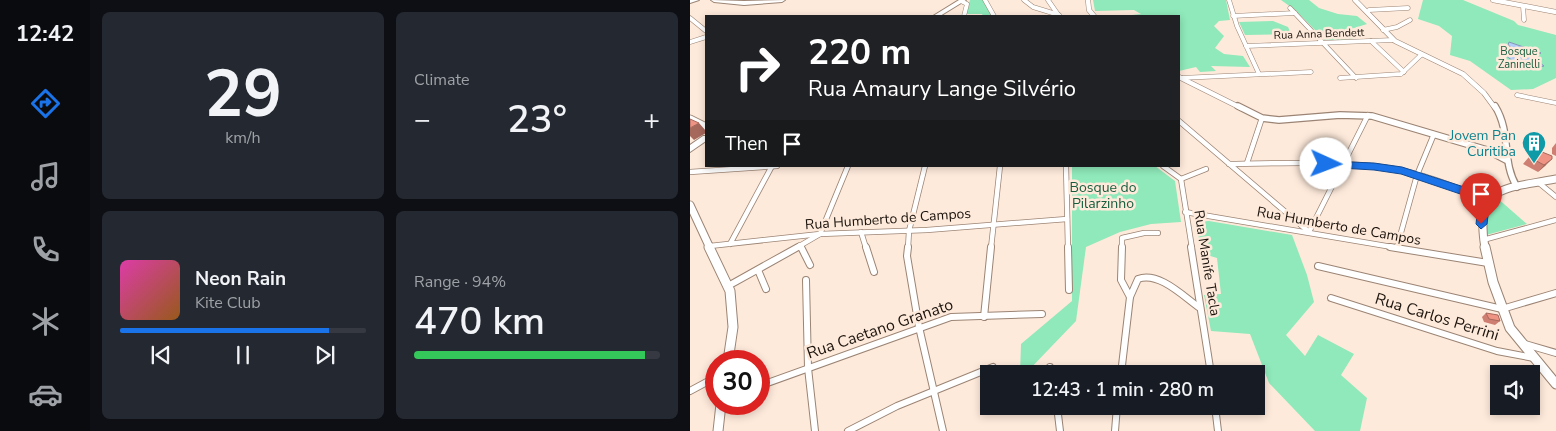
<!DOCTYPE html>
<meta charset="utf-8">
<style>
:root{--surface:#171b24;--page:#242831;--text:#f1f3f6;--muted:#9ea1a6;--line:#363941;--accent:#1a73e8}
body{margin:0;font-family:"Nunito Sans",sans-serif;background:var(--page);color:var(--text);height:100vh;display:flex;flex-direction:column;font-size:19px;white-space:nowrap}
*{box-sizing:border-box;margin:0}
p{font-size:16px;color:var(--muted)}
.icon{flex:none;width:28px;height:28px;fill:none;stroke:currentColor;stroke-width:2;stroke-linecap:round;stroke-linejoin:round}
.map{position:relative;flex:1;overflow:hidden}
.drawer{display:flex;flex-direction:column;gap:12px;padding:12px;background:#0d0f14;width:600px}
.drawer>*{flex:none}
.hud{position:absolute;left:15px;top:15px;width:475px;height:152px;border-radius:0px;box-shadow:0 2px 8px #0003;background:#202124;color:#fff;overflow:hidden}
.fabs{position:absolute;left:800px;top:365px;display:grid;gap:10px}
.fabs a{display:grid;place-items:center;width:50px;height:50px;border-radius:0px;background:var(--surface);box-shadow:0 2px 8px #0003;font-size:25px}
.speed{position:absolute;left:15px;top:350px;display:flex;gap:10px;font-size:25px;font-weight:700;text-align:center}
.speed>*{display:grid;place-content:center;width:65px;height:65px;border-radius:50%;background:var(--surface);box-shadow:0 2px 8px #0003;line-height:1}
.speed .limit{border:8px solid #d22;background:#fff;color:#111}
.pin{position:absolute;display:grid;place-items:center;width:42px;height:42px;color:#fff;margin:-51px -21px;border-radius:50% 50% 50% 0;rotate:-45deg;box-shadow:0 0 5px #0007}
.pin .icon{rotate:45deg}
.me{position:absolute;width:55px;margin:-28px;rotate:92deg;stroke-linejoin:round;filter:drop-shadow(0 0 4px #0008)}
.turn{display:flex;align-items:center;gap:18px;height:105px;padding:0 20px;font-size:22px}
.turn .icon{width:65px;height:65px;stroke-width:2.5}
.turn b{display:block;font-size:35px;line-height:42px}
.then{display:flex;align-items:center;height:48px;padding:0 20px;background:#0003;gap:10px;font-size:19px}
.big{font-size:38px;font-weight:600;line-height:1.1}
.drawer .card{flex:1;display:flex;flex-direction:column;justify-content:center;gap:8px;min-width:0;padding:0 18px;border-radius:8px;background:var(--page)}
.drawer .dial{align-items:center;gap:0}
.dial b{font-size:65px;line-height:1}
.song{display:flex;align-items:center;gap:15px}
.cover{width:60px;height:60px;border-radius:8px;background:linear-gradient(135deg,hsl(320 70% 55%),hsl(30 70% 35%))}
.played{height:5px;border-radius:2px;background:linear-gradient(90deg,var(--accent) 85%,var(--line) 85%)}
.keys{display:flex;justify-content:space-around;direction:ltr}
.heat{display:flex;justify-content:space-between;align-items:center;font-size:28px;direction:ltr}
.charge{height:8px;border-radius:4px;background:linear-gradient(90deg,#34c759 94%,var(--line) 0)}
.drawer .tiles{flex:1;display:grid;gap:12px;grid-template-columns:repeat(2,1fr)}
.trip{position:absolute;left:290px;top:365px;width:285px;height:50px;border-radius:0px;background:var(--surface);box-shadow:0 2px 8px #0003;font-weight:600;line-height:50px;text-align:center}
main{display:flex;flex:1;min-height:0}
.tab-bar{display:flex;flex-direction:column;width:90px;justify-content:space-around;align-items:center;background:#090b0e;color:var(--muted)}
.tab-bar .icon{width:35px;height:35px}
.tab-bar .active{color:var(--accent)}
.tab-bar b{font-size:22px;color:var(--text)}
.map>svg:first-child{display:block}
.green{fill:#8fe9ba}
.water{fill:#b1cdf8;stroke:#8496b2}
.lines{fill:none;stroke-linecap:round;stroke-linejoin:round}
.minor-far2-casing{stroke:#9b8474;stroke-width:5}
.minor-far1-casing{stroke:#9b8474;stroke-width:6}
.minor-casing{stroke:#9b8474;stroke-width:8}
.tertiary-far1-casing{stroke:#9b8474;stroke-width:5.5}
.tertiary-casing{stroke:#9b8474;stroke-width:8}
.secondary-far1-casing{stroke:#9b8474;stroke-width:9}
.secondary-casing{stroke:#9b8474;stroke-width:11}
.primary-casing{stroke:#9b8474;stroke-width:2}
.minor-far2{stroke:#fff;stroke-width:4}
.minor-far1{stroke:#fff;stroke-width:4.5}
.minor{stroke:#fff;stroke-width:6}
.tertiary-far1{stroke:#fff;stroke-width:4.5}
.tertiary{stroke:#fff;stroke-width:5.5}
.secondary-far1{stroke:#fff;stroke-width:7}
.secondary{stroke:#fff;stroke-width:9}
.primary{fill:#fff;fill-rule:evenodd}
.wall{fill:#ce7f72}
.shaded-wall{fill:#a7685c}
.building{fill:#ef9484;stroke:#a7685c}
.route{fill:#1a73e8;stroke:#114b97}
.labels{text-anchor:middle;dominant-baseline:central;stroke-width:5;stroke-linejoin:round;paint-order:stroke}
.far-street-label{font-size:11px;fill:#1c140d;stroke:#feeadb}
.far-park-label{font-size:11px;fill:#165d3e;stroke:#feeadb}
.culture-label{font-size:14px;fill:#0d838f;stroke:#feeadb;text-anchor:end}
.park-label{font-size:14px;fill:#165d3e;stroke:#feeadb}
.street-label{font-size:14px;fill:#1c140d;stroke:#feeadb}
.near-street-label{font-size:16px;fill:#1c140d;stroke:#feeadb}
</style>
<main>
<nav class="tab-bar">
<b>12:42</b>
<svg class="icon active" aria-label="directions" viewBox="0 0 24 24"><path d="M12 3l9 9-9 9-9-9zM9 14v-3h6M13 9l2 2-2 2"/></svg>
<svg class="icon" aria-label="music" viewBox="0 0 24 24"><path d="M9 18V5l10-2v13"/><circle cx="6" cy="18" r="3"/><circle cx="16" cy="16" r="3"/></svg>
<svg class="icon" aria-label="phone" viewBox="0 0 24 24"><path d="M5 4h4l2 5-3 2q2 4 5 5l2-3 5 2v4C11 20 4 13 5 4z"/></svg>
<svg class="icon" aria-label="climate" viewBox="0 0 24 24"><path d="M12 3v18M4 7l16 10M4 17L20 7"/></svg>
<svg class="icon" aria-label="car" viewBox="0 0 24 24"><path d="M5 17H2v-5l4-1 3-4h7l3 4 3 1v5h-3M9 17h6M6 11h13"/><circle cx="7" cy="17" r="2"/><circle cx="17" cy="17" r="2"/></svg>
</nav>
<section class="drawer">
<div class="tiles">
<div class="card dial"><b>29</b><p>km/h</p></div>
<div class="card"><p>Climate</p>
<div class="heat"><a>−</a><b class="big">23°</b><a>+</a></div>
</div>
<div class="card">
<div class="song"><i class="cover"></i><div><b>Neon Rain</b><p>Kite Club</p></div></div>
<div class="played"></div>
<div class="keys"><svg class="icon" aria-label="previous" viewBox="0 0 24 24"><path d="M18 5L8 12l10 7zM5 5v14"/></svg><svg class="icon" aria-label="pause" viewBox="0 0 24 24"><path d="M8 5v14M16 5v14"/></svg><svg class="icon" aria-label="next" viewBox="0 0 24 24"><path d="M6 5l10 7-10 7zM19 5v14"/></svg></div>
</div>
<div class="card"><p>Range · 94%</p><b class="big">470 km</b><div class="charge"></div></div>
</div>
</section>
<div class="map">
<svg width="866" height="431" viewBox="0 0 866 431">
<rect width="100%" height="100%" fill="#feeadb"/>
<!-- green -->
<g class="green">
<polygon points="280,0 294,0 303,16 293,16 292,14 276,14"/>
<polygon points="403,0 536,0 540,20 529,21 524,26 534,36 525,48 534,54 553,56 560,67 521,66 526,71 510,72 506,67 489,71 489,16 433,16 451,14 444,10 405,11"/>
<polygon points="591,0 619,0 629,8 648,14 667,16 677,24 658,30 666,39 635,40 605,10"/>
<polygon points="733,0 773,0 824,21 828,25 866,35 866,78 843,89 821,90 780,61 760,55 762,36 749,26 728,19"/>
<polygon points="583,21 598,27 601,34 555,35 549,22"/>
<polygon points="382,166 465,166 485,181 491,222 461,224 430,232 396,247 386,321 335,374 330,374 331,344 382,301"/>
<polygon points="806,197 837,224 796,235 798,209"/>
<polygon points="519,221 602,235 617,275 624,302 596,335 615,356 628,335 664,354 651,375 677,398 670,431 625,431 579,383 560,334 521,331 514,295 531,294 527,258 510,253 507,222"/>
</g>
<!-- water -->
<path class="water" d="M819,42L851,53L846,55L845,59L854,66C835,71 825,64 811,51L822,48L818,45Z"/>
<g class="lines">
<!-- minor-far2 casing -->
<g class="minor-far2-casing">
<g id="minor-far2">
<polyline points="295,0 304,16"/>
<polyline points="334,0 343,7 369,15"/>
<polyline points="358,0 369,16"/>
<polyline points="539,0 547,26 569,74"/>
<polyline points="271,1 277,4 274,16"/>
<polyline points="833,6 834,20"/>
<polyline points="600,8 666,78"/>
<polyline points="679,10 718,8"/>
<polyline points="543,16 605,13"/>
<polyline points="0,18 16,31"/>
<polyline points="693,30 707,27 720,20"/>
<polyline points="681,41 714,72"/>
<polyline points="0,42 16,37"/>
<polyline points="556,46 703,40"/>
<polyline points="491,78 621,72"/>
<polyline points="650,78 711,74 731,55"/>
<polyline points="827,95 866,103"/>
</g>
</g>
<!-- minor-far1 casing -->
<g class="minor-far1-casing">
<g id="minor-far1">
<polyline points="489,121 619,232 678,115"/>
<polyline points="557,163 572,118"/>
<path d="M539,164C589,163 642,161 692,167C728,171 764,187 798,199"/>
<polyline points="376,166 378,248"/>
<polyline points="473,166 491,179 502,248"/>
<polyline points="0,172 87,166"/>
<polyline points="491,179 516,169"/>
<polyline points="849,183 866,197"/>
<polyline points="495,212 708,248"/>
<polyline points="171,232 176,248"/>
<polyline points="793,240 866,220"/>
<polyline points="40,244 82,166"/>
<polyline points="110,245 111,248"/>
<polyline points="20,246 130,234 237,230 377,219"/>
<polyline points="707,247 727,175 744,134"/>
<polyline points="106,248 130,234 158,166"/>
<polyline points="218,248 219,231 235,166"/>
<polyline points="301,248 310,166"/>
<polyline points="432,248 432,238 454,233 468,233"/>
</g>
</g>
<!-- minor casing -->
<g class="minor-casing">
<g id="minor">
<polyline points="111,247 120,265"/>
<polyline points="176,247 184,272"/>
<polyline points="218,247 217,256 229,327 253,431"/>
<polyline points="378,247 379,290"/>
<polyline points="501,247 521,374"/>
<polyline points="700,247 798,263"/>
<polyline points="628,266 812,309 866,293"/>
<polyline points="68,270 76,289"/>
<polyline points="116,280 118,368 125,431"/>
<polyline points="38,286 108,247"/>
<path d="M440,297L448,279C469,271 494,297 510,308"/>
<polyline points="641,298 807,351 844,358"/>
<polyline points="294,317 301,247"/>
<polyline points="835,344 866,353"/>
<polyline points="360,367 361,374"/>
<polyline points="431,374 440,297 431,280 432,247"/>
<polyline points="69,386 261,317 352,314"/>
<polyline points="0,391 26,377"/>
<polyline points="367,406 370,431"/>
<polyline points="525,406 528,431"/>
<polyline points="158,431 207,406 303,367"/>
<polyline points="425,431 427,406"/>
</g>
</g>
<!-- tertiary-far1 casing -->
<g class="tertiary-far1-casing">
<g id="tertiary-far1">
<polyline points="398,0 399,10 404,16"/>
<polyline points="665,0 705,41 773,74 794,93 805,108"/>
<polyline points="803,0 866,12"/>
<polyline points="489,77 551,108"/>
</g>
</g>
<!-- tertiary casing -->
<g class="tertiary-casing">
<g id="tertiary">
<polyline points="548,106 572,118 589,120 650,115 682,116 797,150 816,160"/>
<path d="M805,106C822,134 811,161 827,187"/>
</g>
</g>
<!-- secondary-far1 casing -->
<g class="secondary-far1-casing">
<g id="secondary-far1">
<polyline points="0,119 16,127"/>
<polyline points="0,205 20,248"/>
<path d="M795,248C784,183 816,189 866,179"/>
</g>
</g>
<!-- secondary casing -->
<g class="secondary-casing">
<g id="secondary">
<polyline points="19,247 40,291 43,327 38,361"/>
<polyline points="795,247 803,282 820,328 866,384"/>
<polyline points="28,431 31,404"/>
</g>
</g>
<!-- primary casing -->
<g class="primary-casing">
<g id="primary">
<polygon points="0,0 9,0 0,3"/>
<polygon points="21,0 54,1 95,0 92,2 54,5 24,2"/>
<polygon points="269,0 276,0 250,16 243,16"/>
<polygon points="13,136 16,136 16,141 0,152 0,145"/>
</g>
</g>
<!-- minor-far2 -->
<use href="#minor-far2" class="minor-far2"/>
<!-- minor-far1 -->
<use href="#minor-far1" class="minor-far1"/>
<!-- minor -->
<use href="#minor" class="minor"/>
<!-- tertiary-far1 -->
<use href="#tertiary-far1" class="tertiary-far1"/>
<!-- tertiary -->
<use href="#tertiary" class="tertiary"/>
<!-- secondary-far1 -->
<use href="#secondary-far1" class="secondary-far1"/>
<!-- secondary -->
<use href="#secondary" class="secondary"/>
<!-- primary -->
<use href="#primary" class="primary"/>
</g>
<!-- wall -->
<g class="wall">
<polygon points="866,143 866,156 862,154 862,148"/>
<polygon points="839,157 856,165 848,172 833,164"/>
<polygon points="796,313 810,321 805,325 794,322 792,317"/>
</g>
<!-- shaded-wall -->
<g class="shaded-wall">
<polygon points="9,123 16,131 16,133 4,140 0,136 0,128"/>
<polygon points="862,159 856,165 848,172 854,165"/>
</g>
<!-- building -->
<g class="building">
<polygon points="0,119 9,123 0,128"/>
<polygon points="847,150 862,156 862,159 854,165 839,157"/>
<polygon points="796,313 808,315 810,321 799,319"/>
</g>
<!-- route -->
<polygon class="route" points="636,161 684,163 712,167 802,196 804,199 799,207 797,224 791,229 786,224 788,207 791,201 711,174 684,170 633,167 633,162"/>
<!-- icons -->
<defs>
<g id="building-pin" transform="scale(1.25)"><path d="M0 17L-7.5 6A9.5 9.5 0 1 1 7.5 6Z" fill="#0f9aa8" stroke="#feeadb"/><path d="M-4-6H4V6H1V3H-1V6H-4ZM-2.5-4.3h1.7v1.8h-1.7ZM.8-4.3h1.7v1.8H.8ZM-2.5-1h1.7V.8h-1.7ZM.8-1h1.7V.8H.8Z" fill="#fff"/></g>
</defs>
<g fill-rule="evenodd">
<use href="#building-pin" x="844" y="143"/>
</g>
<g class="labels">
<!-- far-street labels -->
<g class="far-street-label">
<text transform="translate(629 34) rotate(-2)">Rua Anna Bendett</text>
</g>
<!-- far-park labels -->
<g class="far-park-label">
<text x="829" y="51">Bosque<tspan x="829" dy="13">Zaninelli</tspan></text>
</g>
<!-- culture labels -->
<g class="culture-label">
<text x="826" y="135">Jovem Pan<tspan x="826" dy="16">Curitiba</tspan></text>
</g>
<!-- park labels -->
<g class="park-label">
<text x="413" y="187">Bosque do<tspan x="413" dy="16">Pilarzinho</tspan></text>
</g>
<!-- street labels -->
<g class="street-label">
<text transform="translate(198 219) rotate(-4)">Rua Humberto de Campos</text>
<text transform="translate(649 226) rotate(10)">Rua Humberto de Campos</text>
<text transform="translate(517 263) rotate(81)">Rua Manife Tacla</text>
</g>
<!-- near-street labels -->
<g class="near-street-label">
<text transform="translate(747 317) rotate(17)">Rua Carlos Perrini</text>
<text transform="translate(190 329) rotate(-19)">Rua Caetano Granato</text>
</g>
</g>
</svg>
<div class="fabs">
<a><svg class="icon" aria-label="sound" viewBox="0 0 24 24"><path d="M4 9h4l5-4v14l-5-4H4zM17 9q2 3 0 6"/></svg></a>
</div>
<div class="speed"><div class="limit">30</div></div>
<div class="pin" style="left:791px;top:224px;background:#d93025"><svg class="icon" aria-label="arrive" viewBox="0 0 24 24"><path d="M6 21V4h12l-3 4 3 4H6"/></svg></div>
<svg class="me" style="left:636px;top:164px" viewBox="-20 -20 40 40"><circle r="19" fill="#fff"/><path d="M0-13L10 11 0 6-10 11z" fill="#1a73e8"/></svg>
<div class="trip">12:43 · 1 min · 280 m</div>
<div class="hud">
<div class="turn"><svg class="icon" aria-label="right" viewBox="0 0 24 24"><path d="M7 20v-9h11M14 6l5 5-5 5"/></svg><div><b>220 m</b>Rua Amaury Lange Silvério</div></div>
<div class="then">Then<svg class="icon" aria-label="arrive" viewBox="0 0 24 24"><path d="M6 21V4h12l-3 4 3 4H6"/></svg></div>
</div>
</div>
</main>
